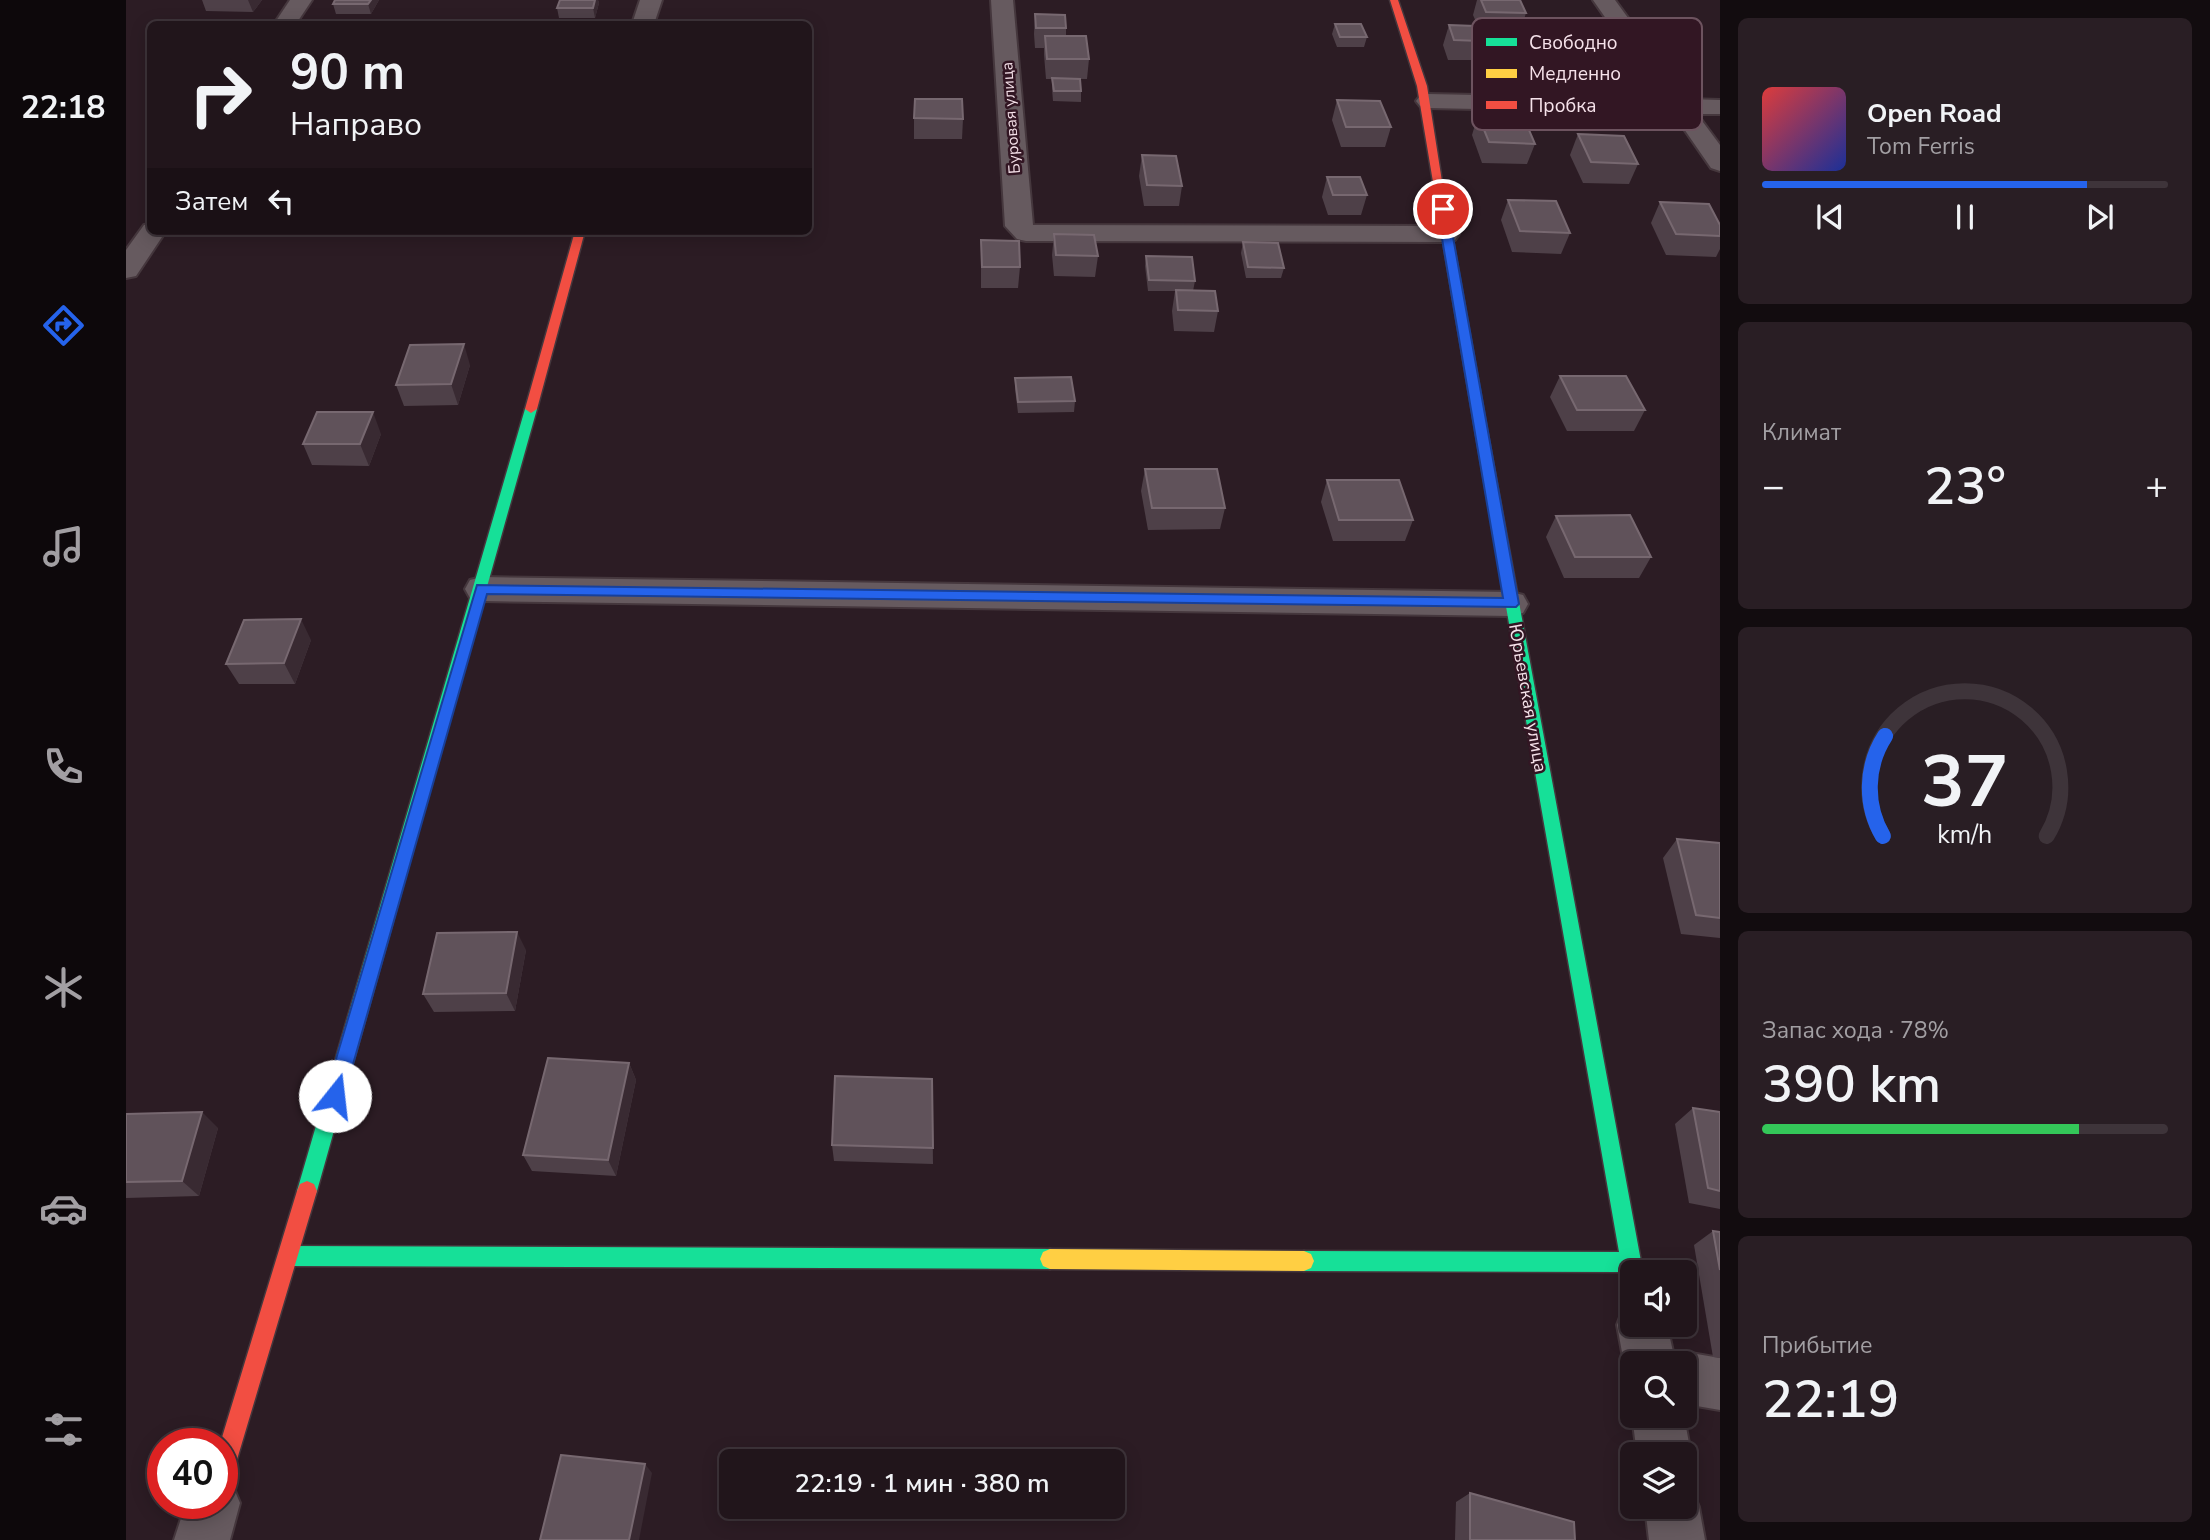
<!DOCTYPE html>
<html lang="ru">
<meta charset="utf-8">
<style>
:root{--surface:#21151b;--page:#291e24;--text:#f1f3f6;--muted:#a29fa3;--line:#3e343a;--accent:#2563eb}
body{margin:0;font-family:"Nunito Sans",sans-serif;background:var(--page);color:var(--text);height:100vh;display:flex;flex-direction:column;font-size:26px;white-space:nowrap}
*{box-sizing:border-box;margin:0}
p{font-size:23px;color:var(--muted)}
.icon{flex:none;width:38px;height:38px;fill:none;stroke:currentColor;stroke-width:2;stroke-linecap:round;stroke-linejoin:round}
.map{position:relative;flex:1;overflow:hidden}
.drawer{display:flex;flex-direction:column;gap:18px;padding:18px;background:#120c0f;width:490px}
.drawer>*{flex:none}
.banner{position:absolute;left:21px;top:21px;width:665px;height:214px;border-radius:10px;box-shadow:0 4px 18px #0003,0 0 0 2px var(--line);background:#21151b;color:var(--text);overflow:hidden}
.fabs{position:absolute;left:1494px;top:1260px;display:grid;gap:14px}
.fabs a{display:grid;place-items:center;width:77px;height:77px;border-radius:10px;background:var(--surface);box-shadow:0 4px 18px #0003,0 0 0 2px var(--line);font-size:35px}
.speed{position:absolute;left:21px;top:1428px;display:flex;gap:14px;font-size:35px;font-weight:700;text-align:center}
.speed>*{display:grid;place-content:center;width:91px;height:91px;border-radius:50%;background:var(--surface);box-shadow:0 4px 18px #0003,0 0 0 2px var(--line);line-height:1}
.speed .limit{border:10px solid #d22;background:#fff;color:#111}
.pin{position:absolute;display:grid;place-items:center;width:60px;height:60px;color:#fff;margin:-30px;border:4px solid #fff;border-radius:50%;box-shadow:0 2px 7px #0007}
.me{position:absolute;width:77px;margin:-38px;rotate:16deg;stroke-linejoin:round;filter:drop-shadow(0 0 5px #0008)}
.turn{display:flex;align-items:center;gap:24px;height:147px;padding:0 28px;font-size:32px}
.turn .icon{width:91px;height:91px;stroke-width:2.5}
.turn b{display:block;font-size:49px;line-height:60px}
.then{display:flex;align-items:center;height:66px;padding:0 28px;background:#0003;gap:14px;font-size:26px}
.big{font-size:52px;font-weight:600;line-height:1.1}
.drawer .widget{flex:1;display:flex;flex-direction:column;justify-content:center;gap:10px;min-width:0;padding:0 24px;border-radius:10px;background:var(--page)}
.drawer .dial{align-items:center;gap:0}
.dial svg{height:182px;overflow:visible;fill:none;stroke:var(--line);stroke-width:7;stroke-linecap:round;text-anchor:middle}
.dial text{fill:var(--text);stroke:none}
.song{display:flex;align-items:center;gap:21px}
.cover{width:84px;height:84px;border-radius:10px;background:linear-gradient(135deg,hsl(0 70% 55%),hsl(230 70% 35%))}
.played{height:7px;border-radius:4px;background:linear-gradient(90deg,var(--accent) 80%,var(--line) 80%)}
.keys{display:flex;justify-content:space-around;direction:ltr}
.heat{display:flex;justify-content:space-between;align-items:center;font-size:38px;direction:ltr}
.charge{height:10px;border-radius:5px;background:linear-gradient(90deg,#34c759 78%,var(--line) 0)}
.trip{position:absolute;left:593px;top:1449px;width:406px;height:70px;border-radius:10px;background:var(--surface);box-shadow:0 4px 18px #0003,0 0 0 2px var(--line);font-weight:600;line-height:70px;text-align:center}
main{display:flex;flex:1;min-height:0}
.tab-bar{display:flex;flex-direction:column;width:126px;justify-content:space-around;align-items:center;background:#0d080b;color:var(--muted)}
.tab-bar .icon{width:49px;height:49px}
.tab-bar .on{color:var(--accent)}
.tab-bar b{font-size:32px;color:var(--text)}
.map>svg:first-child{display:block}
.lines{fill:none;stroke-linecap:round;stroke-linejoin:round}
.street-casing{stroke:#45373d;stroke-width:4}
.fast-casing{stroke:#45373d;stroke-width:3}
.slow-casing{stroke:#45373d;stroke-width:3}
.jam-casing{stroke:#45373d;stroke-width:3}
.street{fill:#665a5f;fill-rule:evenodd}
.fast{fill:#16e098;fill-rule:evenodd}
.slow{fill:#ffcf43;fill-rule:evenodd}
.jam{fill:#f24e42;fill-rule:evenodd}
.wall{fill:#4e4048}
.shaded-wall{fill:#392a32}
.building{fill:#60525a;stroke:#776870;stroke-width:2}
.route{fill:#2563eb;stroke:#184099;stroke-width:2}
.labels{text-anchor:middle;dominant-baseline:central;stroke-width:5;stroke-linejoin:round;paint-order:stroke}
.far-street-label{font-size:16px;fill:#f6e2ea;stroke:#321623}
.street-label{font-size:18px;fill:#f6e2ea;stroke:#321623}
.key{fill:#321623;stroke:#6d535f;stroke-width:2}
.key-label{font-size:19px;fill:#f6e2ea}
</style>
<main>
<nav class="tab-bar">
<b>22:18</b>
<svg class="icon on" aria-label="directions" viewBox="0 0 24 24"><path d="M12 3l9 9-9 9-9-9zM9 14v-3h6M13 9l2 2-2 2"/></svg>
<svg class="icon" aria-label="music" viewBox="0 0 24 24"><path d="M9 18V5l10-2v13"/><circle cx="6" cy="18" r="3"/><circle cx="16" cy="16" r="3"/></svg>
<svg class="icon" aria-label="phone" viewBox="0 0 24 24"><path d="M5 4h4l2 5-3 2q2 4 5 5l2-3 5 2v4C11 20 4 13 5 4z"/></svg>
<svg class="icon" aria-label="climate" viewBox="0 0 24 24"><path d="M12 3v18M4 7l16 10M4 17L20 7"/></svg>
<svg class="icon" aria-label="car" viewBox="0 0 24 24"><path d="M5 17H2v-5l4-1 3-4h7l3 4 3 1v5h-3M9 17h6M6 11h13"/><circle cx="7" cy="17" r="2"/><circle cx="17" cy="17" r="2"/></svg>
<svg class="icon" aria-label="filters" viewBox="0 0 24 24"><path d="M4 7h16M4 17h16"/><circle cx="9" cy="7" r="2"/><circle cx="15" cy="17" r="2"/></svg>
</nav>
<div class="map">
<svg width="1594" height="1540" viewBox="0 0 1594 1540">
<rect width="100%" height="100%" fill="#2c1c24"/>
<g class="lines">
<!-- street casing -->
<g class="street-casing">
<g id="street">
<polygon points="164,0 186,0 170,24 148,24"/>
<polygon points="514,0 536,0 528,24 506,24"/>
<polygon points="865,0 887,0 907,225 1320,226 1329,228 1333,234 1329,240 1320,242 900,241 891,239 879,226"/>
<polygon points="1467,0 1489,0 1561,99 1594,100 1594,114 1571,114 1594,145 1594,171 1585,168 1547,113 1302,108 1294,106 1290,101 1294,96 1302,94 1536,99"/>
<polygon points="24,224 24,231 40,231 10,276 0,278 0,250 18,225"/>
<polygon points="356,577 1385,592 1397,595 1402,604 1397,613 1385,616 356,601 344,598 339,589 344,580"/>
<polygon points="1507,1303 1507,1325 1541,1325 1548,1356 1559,1352 1594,1358 1594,1410 1559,1404 1559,1363 1507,1363 1506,1381 1498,1363 1491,1325 1498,1307"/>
<polygon points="1507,1413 1507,1416 1558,1416 1565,1454 1559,1467 1559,1454 1511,1454 1506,1416"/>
<polygon points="96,1479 106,1484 114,1503 104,1540 48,1540 60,1503 96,1503"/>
<polygon points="1559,1485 1565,1488 1573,1507 1579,1540 1523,1540 1519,1507 1559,1507"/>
</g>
</g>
<!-- fast casing -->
<g class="fast-casing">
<g id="fast">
<polygon points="405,405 411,409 191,1191 188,1198 181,1201 174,1198 171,1191 399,409"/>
<polygon points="1356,431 1362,435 1517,1272 1507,1272 1507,1284 1500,1281 1497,1272 1178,1271 1171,1268 1168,1261 1171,1254 1178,1251 1493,1252 1350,435"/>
<polygon points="162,1246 924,1249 931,1252 934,1259 931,1266 924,1269 162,1266 155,1263 152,1256 155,1249"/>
</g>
</g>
<!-- slow casing -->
<g class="slow-casing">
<g id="slow">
<polygon points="1319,221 1324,224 1362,435 1356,439 1350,435 1314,224"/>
<polygon points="924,1249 1178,1251 1185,1254 1188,1261 1185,1268 1178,1271 924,1269 917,1266 914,1259 917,1252"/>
</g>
</g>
<!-- jam casing -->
<g class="jam-casing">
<g id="jam">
<polygon points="1264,0 1272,0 1301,86 1323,226 1314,224 1291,86"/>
<polygon points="449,231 459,231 411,409 405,413 399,409"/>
<polygon points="181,1181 188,1184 191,1191 107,1473 104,1481 96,1484 96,1444 94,1444 171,1191 174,1184"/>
</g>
</g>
<!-- street -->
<use href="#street" class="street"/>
<!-- fast -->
<use href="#fast" class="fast"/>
<!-- slow -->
<use href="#slow" class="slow"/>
<!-- jam -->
<use href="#jam" class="jam"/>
</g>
<!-- wall -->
<g class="wall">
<polygon points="76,0 136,0 127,12 80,11"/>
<polygon points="253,0 245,14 210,14 207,4"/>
<polygon points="434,0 472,0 473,3 469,18 433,18 431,8"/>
<polygon points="1351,0 1394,0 1400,13 1394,32 1354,31 1347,15"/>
<polygon points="909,14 940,28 940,36 963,59 961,79 954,79 955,91 955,102 927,101 926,89 926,79 920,79 918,55 918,48 909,48 908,34"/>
<polygon points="1442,19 1476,32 1469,51 1442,51 1435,39"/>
<polygon points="1209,24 1241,37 1238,47 1211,47 1206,34"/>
<polygon points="1323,25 1354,41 1348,60 1322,60 1317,45"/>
<polygon points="1211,100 1265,127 1259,147 1215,147 1206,120"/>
<polygon points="1352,115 1409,144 1401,164 1356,163 1346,135"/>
<polygon points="788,118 837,119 836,139 788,139"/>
<polygon points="1452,134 1512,164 1503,184 1457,183 1444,155"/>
<polygon points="1016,155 1056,186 1053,206 1018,206 1013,176"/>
<polygon points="1201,177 1241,195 1235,215 1202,215 1196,197"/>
<polygon points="1382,200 1444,233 1435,254 1386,252 1375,220"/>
<polygon points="1534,202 1594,225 1594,249 1590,257 1540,255 1525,223"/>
<polygon points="928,234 972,256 969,277 928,276 926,255"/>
<polygon points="855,240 894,267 892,288 855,288"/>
<polygon points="1117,242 1158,268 1155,278 1120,278 1115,253"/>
<polygon points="1020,256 1069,281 1067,291 1092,311 1088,332 1048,331 1046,311 1049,291 1022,291 1019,266"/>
<polygon points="344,365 332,405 278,406 270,385"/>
<polygon points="1434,376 1519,410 1508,431 1441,431 1424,397"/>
<polygon points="889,378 949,401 948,412 892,413 889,389"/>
<polygon points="255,434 243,466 186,465 177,444"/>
<polygon points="1019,469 1099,508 1094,529 1022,530 1015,491"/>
<polygon points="1201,480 1287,520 1279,541 1207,541 1195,502"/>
<polygon points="1430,516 1525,557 1513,578 1438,578 1420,537"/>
<polygon points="185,640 169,684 113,684 100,664"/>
<polygon points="1551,839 1594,843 1594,938 1555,934 1537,858"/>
<polygon points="400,950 389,1011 308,1012 297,994"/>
<polygon points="503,1063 510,1080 490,1176 406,1171 397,1155"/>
<polygon points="806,1079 807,1164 708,1161 706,1145"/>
<polygon points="1567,1108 1594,1112 1594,1209 1563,1203 1549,1124"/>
<polygon points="0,1114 92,1128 73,1196 0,1198"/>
<polygon points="1587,1231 1594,1232 1594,1358 1587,1357 1568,1245"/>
<polygon points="1344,1493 1449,1540 1329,1540 1330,1502"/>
</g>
<!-- shaded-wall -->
<g class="shaded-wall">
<polygon points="122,0 136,0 127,12"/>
<polygon points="245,0 253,0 245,14 242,4"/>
<polygon points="469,0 472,0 473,3 469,18 467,8"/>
<polygon points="338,344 344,365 332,405 325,384"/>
<polygon points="247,412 255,434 243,466 234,444"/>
<polygon points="175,619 185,640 169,684 158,663"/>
<polygon points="391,932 400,950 389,1011 380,993"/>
<polygon points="503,1063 510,1080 490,1176 482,1160"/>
<polygon points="76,1112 92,1128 73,1196 56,1181"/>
<polygon points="519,1464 526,1473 513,1540 503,1540"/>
</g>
<!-- building -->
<g class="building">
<polygon points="209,0 245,0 242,4 207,4"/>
<polygon points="434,0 469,0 467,8 431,8"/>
<polygon points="1355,0 1394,0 1400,13 1360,12"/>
<polygon points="909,14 939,15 940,28 910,28"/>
<polygon points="1209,24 1235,24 1241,37 1214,37"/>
<polygon points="1323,25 1349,26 1354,41 1328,40"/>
<polygon points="919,36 960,36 963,59 921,59"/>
<polygon points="926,78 954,79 955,91 928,91"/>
<polygon points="789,99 836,99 837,119 788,118"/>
<polygon points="1211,100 1254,101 1265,127 1220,127"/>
<polygon points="1352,115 1397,116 1409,144 1363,142"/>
<polygon points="1452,134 1498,136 1512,164 1465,162"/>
<polygon points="1016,155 1050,156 1056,186 1021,185"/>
<polygon points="1201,177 1234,177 1241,195 1207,195"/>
<polygon points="1382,200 1430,201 1444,233 1394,231"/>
<polygon points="1534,202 1583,204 1594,225 1594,236 1550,234"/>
<polygon points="928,234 968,235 972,256 930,255"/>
<polygon points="855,240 893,241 894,267 856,267"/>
<polygon points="1117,242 1152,243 1158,268 1122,267"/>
<polygon points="1020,256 1066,257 1069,281 1023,280"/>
<polygon points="1050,290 1089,291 1092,311 1052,310"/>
<polygon points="338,344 325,384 270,385 284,345"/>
<polygon points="1434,376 1500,376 1519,410 1451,410"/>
<polygon points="945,377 949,401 892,402 889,378"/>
<polygon points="191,412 247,412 234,444 177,444"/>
<polygon points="1019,469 1091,469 1099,508 1026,508"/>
<polygon points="1201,480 1273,480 1287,520 1213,520"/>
<polygon points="1504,515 1525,557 1449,557 1430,516"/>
<polygon points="175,619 158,663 100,664 118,620"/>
<polygon points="1551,839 1594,843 1594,918 1570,915"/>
<polygon points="391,932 380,993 297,994 311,933"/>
<polygon points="422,1058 503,1063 482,1160 397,1155"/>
<polygon points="709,1076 806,1079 807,1148 706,1145"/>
<polygon points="1567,1108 1594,1112 1594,1191 1582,1188"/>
<polygon points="76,1112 56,1181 0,1182 0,1114"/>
<polygon points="1587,1231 1594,1232 1594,1270"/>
<polygon points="435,1455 519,1464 503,1540 414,1540"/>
<polygon points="1344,1493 1448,1522 1449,1540 1344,1540"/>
</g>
<!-- route -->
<polygon class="route" points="1317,205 1322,209 1393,604 1390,607 361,594 218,1096 215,1102 209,1104 202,1102 199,1096 351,585 1377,598 1311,209"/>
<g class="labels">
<!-- far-street labels -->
<g class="far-street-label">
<text transform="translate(885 118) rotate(-94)">Буровая улица</text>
</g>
<!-- street labels -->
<g class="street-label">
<text transform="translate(1402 698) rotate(80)">Юрьевская улица</text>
</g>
</g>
<!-- legend -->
<rect x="1346" y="18" width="230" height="112" rx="10" class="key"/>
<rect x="1360" y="38" width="31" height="8" fill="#16e098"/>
<rect x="1360" y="69" width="31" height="9" fill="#ffcf43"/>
<rect x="1360" y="101" width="31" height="8" fill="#f24e42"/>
<g class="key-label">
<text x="1403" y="49">Свободно</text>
<text x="1403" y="80">Медленно</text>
<text x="1403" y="112">Пробка</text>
</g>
</svg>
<div class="fabs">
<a><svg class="icon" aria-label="sound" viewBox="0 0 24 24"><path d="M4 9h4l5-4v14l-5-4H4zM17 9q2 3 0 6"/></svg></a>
<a><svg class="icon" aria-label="search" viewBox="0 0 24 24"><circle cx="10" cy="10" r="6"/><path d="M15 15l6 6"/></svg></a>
<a><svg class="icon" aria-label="layers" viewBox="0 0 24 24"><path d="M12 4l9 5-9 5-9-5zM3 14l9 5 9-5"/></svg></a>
</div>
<div class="speed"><div class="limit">40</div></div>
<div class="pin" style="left:1317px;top:209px;background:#d93025"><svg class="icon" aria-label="arrive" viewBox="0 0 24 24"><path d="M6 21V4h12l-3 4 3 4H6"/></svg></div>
<svg class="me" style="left:209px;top:1096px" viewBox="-20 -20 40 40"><circle r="19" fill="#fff"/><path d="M0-13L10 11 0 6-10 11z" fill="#2563eb"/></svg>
<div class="trip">22:19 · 1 мин · 380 m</div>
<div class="banner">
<div class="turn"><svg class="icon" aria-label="right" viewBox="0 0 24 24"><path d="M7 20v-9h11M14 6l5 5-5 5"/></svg><div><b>90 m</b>Направо</div></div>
<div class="then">Затем<svg class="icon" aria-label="left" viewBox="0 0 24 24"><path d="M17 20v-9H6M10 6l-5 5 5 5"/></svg></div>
</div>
</div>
<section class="drawer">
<div class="widget">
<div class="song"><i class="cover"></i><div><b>Open Road</b><p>Tom Ferris</p></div></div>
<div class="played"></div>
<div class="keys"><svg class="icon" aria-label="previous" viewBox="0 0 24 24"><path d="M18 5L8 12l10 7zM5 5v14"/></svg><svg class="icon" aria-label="pause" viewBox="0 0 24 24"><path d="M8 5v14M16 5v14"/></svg><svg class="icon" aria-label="next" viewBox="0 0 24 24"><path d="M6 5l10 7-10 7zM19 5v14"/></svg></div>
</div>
<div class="widget"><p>Климат</p>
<div class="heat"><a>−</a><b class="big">23°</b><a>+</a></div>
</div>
<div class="widget dial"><svg viewBox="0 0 100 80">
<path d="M14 69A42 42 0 1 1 86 69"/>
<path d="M14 69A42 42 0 0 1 15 25" stroke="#2563eb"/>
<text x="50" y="56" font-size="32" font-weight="700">37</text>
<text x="50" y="72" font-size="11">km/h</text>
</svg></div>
<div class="widget"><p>Запас хода · 78%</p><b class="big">390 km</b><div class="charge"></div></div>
<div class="widget"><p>Прибытие</p><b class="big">22:19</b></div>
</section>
</main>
